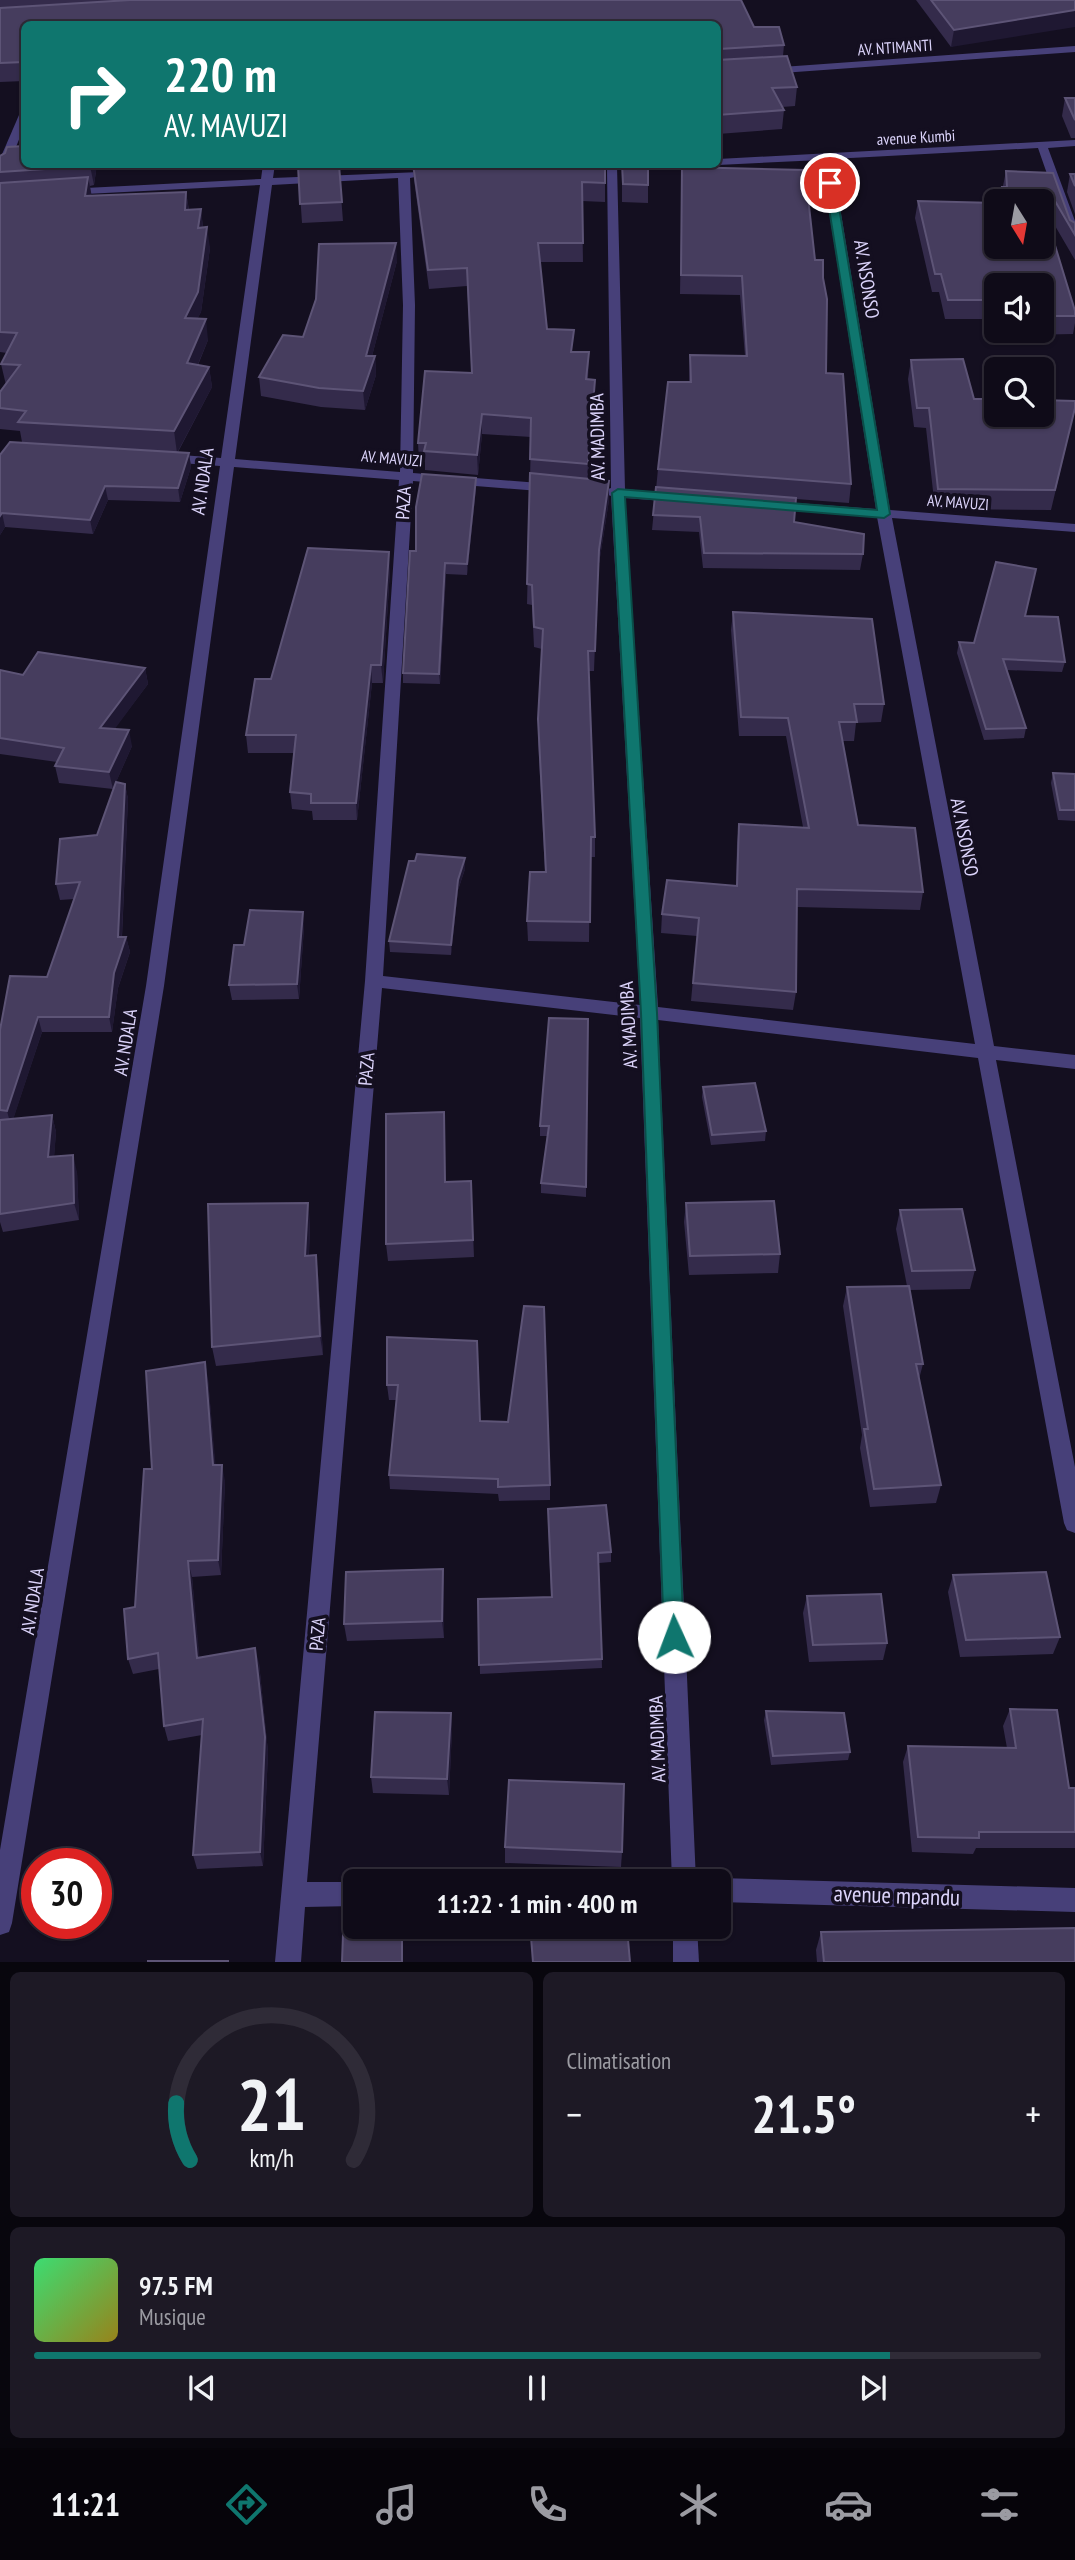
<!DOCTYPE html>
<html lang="fr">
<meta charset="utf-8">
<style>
:root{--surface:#0f0b18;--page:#1d1925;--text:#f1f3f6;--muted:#9b9ba2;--line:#2f2b37;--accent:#0f766e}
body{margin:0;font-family:"PT Sans Narrow",sans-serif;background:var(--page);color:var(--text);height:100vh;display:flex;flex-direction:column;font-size:26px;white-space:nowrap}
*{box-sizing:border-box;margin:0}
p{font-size:23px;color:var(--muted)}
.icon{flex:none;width:38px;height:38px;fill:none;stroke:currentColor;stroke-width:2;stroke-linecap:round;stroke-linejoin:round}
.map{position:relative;height:1962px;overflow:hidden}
.details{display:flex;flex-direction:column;gap:10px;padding:10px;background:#08060d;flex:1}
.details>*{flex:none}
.top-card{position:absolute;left:21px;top:21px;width:700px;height:147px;border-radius:10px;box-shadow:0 2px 5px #0004,0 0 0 2px var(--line);background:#0f766e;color:#fff;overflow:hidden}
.needle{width:46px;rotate:169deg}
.fabs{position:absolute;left:984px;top:189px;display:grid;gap:14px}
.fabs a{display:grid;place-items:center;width:70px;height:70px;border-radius:10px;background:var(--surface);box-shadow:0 2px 5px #0004,0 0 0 2px var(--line);font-size:35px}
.speed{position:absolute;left:21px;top:1848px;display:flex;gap:14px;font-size:35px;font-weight:700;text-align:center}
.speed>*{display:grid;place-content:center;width:91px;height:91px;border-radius:50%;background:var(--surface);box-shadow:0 2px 5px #0004,0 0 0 2px var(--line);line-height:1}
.speed .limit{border:10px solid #d22;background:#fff;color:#111}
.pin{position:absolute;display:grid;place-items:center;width:60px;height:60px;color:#fff;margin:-30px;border:4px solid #fff;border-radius:50%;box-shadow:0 2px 7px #0007}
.me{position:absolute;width:77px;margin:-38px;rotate:358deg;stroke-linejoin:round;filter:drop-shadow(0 0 5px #0008)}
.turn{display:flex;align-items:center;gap:24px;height:147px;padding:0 28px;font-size:32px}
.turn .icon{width:91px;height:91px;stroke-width:2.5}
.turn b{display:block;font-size:49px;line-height:60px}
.big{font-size:52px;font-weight:600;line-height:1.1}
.details .card{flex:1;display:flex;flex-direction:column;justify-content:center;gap:10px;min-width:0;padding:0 24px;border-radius:10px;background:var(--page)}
.details .dial{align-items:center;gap:0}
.dial svg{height:182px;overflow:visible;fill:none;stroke:var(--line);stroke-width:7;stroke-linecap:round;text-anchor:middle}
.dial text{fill:var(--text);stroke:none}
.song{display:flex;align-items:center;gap:21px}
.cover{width:84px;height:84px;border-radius:10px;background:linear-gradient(135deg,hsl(140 70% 55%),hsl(50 70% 35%))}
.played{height:7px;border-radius:4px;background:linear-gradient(90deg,var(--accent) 85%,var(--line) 85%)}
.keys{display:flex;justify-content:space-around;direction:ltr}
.heat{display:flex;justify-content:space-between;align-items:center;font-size:38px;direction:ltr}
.details .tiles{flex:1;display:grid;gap:10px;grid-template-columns:1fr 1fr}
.card:last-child{grid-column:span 2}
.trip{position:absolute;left:343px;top:1869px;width:388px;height:70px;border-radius:10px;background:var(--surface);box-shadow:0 2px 5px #0004,0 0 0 2px var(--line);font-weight:600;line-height:70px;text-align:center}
.dock{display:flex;height:112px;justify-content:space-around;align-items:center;background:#06040a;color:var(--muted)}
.dock .icon{width:49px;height:49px}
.dock .on{color:var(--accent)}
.dock b{font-size:32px;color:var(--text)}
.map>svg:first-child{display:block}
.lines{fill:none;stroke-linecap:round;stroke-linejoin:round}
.minor{fill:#474079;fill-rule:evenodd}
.wall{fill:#342b4b}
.shaded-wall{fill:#1f1832}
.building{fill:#463d5e;stroke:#5d5476;stroke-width:2}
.route{fill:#0f766e;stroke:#0a4d48;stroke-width:2}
.labels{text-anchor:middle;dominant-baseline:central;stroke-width:7;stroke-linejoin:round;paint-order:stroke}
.far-street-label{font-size:16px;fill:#dbd3fa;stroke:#140f20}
.street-label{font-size:19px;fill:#dbd3fa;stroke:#140f20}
.near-street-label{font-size:23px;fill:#dbd3fa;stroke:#140f20}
</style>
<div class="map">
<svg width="1075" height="1962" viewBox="0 0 1075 1962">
<rect width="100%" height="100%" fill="#140f20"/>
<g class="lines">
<!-- minor -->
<g class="minor">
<polygon points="1075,46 1075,52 768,74 763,71 768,68"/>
<polygon points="24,112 24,127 6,172 0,175 0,159 19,115"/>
<path d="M1075,140V146L1048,148L1075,221V241L1069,237L1038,148L832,159L890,510L1075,524V532L892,518L994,1046L1075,1055V1069L996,1060L1075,1467V1533L1067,1530L1064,1523L978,1058L658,1020L696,1881H672L640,1018L382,988L307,1882H355V1906L305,1907L301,1962H275L365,981L399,480L234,467L164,986L12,1923L9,1932L0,1935V1850L146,986L220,466L168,462L161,458L168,454L221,458L260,185L66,195L60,192L66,189L261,179L263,164H275L273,178L420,172V176L410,178L415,305L413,473L552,484L559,488L552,492L413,481L383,976L640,1005L611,496L600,492L611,488L607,168L617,166L625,489L677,494L684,498L677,502L625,498L658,1007L975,1044L877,517L771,509L764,505L771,501L876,509L821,160L718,165L715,164H718V159ZM398,178L403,305L400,472L235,459L272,185Z"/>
<polygon points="680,164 675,167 626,170 620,167 623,164"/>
<polygon points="719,1878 1075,1888 1075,1912 719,1902 719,1881 710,1881"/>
<polygon points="673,1927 697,1927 699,1962 673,1962"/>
</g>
</g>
<!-- wall -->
<g class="wall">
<polygon points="0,0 741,0 754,27 784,45 783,56 797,87 795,106 782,107 784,110 782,129 718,134 718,24 24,24 24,81 0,82"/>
<polygon points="916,0 1075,0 951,47"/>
<polygon points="1065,98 1075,98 1075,138 1071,138 1062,116"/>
<polygon points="0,156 24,164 97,164 94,185 90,186 91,195 186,192 189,210 201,209 203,228 210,248 201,312 197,319 208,340 198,365 209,367 212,387 178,452 189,453 191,467 180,502 108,500 93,534 5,527 0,535 0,455 22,442 20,431 0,429 0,392 6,385 1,364 7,353 0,352"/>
<polygon points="298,164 605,164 605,202 582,201 583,262 540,262 547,329 573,352 589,352 588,379 594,399 588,479 609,481 609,500 598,570 594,671 589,671 595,837 595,857 590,857 589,942 528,941 527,921 545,872 538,739 542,649 534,647 532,605 527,604 531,437 482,434 478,475 425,470 425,462 419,462 418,443 472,373 467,286 429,289 414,180 413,167 339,170 343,221 302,223"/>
<polygon points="622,164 648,185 648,203 622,202"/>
<polygon points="682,167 815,260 823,278 826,373 851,484 849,503 796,499 794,522 863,554 860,570 703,568 699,532 652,530 658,469 689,382 690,355 745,356 740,295 680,294"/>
<polygon points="1006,171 1053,173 1070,220 1075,223 1075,260 1051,219 1047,221 1075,311 1075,323 1073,334 1024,335 1023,331 1041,331 1041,285 996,285 996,319 945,319 939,292 932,292 915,218 918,201 996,247 1041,201 1000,201"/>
<polygon points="1070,174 1075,174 1075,214 1067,192"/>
<polygon points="397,261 372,356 375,356 376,375 365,410 321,407 261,396 259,377 303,337"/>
<polygon points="911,360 974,399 1075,409 1051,510 935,509 926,428 914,427 908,379"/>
<polygon points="476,478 476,488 467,575 446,574 440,684 403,683 403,673 416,551"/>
<polygon points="390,569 383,683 372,683 357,820 313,820 312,811 292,809 290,792 294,753 248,753 246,735 271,679"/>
<polygon points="733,612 884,704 881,722 856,723 854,741 842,741 858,825 923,892 920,910 797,907 796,992 793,1010 691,1001 697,936 661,933 662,914 736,886 737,843 739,824 803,827 786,736 739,736 731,630"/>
<polygon points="1025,616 1065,662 1062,672 1006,670 1026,728 1024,738 984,740 957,653 959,642 974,643"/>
<polygon points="145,668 148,684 114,729 132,746 116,782 125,784 128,799 122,937 126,937 130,952 118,988 112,1032 42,1032 13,1119 52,1115 56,1132 54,1156 77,1172 79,1220 3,1232 0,1222 0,1030 47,977 74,899 60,900 56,884 97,835 113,789 59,783 55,766 57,762 0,754 0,670 23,675"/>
<polygon points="1053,773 1075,774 1075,821 1058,820 1051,783"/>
<polygon points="465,869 458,890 451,955 390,952 389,941"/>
<polygon points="304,927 299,999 232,1000 229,985"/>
<polygon points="588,1019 586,1197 541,1193 541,1183 547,1136 540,1136 540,1126"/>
<polygon points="703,1087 766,1131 765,1141 711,1145 702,1097"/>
<polygon points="444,1112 445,1182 471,1181 474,1257 388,1261 386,1244"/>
<polygon points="686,1203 780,1254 778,1273 689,1275 684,1222"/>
<polygon points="900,1210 975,1270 970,1289 910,1290 923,1364 919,1379 941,1485 936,1503 870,1507 860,1448 862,1435 843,1306 847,1287 907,1286 896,1229"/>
<polygon points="310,1222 309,1255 316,1255 318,1274 323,1355 216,1366 212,1347"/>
<polygon points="387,1337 550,1485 550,1500 499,1501 498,1494 390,1489 389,1475 396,1400 389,1400 387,1385"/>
<polygon points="208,1379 215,1465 225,1481 221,1575 192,1577 199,1657 259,1663 268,1752 263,1866 197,1869 193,1855 202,1735 168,1741 164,1726 159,1669 133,1674 128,1659 152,1469"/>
<polygon points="548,1519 611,1552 611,1562 599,1563 602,1668 480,1674 478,1599 551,1597"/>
<polygon points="443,1569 444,1587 444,1638 347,1641 344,1624"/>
<polygon points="953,1575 1060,1637 1053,1654 960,1657 948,1592"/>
<polygon points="807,1596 887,1643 883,1660 809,1662 803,1613"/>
<polygon points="1010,1709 1069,1788 1075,1788 1075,1848 976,1848 973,1854 912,1852 903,1762 908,1746 1007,1748 1003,1726"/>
<polygon points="766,1711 850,1752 848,1760 771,1765 764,1720"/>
<polygon points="451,1713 452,1729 449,1795 373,1793 371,1777"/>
<polygon points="505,1847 622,1852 621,1867 505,1863"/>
<polygon points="821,1932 1075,1962 817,1962 816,1950"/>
</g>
<!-- shaded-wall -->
<g class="shaded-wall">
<polygon points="1075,10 1075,27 951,47 954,30"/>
<polygon points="91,164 97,164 94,185 90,166"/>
<polygon points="88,177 92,197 85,196"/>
<polygon points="186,192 189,212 185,210"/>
<polygon points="1055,201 1051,219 1041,223 1043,206"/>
<polygon points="201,209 203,229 198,228"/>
<polygon points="207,227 210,248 201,312 188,339 185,318"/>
<polygon points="396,243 397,261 367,375 366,356"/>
<polygon points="206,319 208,340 190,383 187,363"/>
<polygon points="375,356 376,375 365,410 363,391"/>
<polygon points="209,367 212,387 177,453 174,431"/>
<polygon points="595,380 594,399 587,483 588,464"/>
<polygon points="482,414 482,434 478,475 477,455"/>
<polygon points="189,453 191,467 180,502 178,488"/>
<polygon points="476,478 476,488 467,575 467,564"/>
<polygon points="609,481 609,500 598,570 594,671 599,550"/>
<polygon points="105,486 108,500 93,534 90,520"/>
<polygon points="2,513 5,527 0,535 0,516"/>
<polygon points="389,552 390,569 383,683 381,665"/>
<polygon points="445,563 446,574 440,684 439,674"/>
<polygon points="371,665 372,683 357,820 356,803"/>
<polygon points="145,668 148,684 103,745 100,728"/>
<polygon points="129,730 132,746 113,789 109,772"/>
<polygon points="125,784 128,799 121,952 118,937"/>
<polygon points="465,858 465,869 458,890 451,955 451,945 458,880"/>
<polygon points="303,912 304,927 299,999 297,984"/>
<polygon points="126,937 130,952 118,988 112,1032 109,1017 114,973"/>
<polygon points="38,1017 42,1032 11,1126 7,1111"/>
<polygon points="52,1115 56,1132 53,1174 48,1157"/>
<polygon points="73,1155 77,1172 79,1220 74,1203"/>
<polygon points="308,1203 310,1222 308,1275 305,1256"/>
<polygon points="316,1255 318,1274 323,1355 320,1336"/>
<polygon points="205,1362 208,1379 217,1481 213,1465"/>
<polygon points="222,1465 225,1481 221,1575 218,1560"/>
<polygon points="188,1561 192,1577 201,1673 197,1658"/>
<polygon points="443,1569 444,1587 444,1638 442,1621"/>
<polygon points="255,1648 259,1663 268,1752 263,1866 260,1852"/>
<polygon points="451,1713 452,1729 449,1795 447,1779"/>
</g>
<!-- building -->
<g class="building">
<polygon points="130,0 741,0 754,27 779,27 784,45 719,49 718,59 718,24 24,24 24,62 0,63 0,8"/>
<polygon points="931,0 1075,0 1075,10 954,30"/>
<polygon points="787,56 797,87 772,88 784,110 718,115 718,60"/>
<polygon points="1065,98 1075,98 1075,120"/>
<polygon points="24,146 24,164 91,164 90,166 0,172 0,156 5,153 7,147"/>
<polygon points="413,164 605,164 605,183 582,182 583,243 538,243 547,329 574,330 571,352 589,352 586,379 595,380 588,464 530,459 531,418 482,414 477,455 424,451 426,443 418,443 425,371 472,373 467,268 428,270"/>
<polygon points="622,164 648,164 648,185 623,184"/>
<polygon points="339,165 342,202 300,204 298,166"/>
<polygon points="682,167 805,170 815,260 823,260 823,278 827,299 826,373 843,374 851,484 658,469 668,382 691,382 690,355 747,356 742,276 681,275"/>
<polygon points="1006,171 1053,173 1070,220 1075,223 1075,235 1055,201 1043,206 1075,311 1075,316 1041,316 1041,285 996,285 996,300 948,300 941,274 935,274 918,201 996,203 996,247 1041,247 1041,201 1004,201 1002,187 1007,187"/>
<polygon points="1070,174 1075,174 1075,186"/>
<polygon points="88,177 85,196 186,192 185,210 201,209 198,228 207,227 198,292 185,318 206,319 187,363 209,367 174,431 18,422 26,411 0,408 0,392 20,365 1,364 17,333 0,332 0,183"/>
<polygon points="396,243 366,356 375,356 363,391 319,388 259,377 283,335 303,337 316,299 319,244"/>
<polygon points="963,359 974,399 996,399 996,415 1041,415 1041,400 1075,401 1075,408 1055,490 938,489 929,408 917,408 911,360"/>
<polygon points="10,442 189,453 178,488 105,486 90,520 2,513 0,516 0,455"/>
<polygon points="530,473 609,481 599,550 595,651 588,651 595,837 591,837 590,922 527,921 530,872 546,872 538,719 543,629 534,627 532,585 527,584"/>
<polygon points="422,474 476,478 467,564 445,563 439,674 403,673 410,551 416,551 416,507"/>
<polygon points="656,487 796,498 794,522 864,534 863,554 704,553 700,517 653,515"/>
<polygon points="308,548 389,552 381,665 371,665 356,803 311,803 311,794 290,792 296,735 246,735 255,679 271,679"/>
<polygon points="996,562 1036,569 1025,616 1058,617 1065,662 1003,659 1026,728 986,729 959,642 974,643"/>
<polygon points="733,612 872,619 884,704 854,704 857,722 839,722 858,825 915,828 923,892 797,889 796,992 693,983 699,918 662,914 667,880 737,886 739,824 809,828 788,718 741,717"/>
<polygon points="38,652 145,668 100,728 129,730 109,772 55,766 64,748 0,738 0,670 23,675"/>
<polygon points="1053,773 1075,774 1075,810 1060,810"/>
<polygon points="116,782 125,784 118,937 126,937 114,973 109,1017 38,1017 7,1111 0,1110 0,1030 10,976 47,977 80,882 56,884 60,839 97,835"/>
<polygon points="417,854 465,858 458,880 451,945 389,941 409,861 415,861"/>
<polygon points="250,910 303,912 297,984 229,985 234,945 244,945"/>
<polygon points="549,1018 588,1019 586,1187 541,1183 549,1126 540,1126"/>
<polygon points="755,1083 766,1131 712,1135 703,1087"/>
<polygon points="444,1112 445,1182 471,1181 473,1240 386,1244 386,1114"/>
<polygon points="52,1115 48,1157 73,1155 74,1203 0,1214 0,1120"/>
<polygon points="774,1201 780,1254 690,1256 686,1203"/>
<polygon points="308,1203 305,1256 316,1255 320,1336 212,1347 208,1204"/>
<polygon points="962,1209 975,1270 912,1271 900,1210"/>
<polygon points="909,1286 923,1364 916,1364 941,1485 874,1489 864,1429 868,1429 847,1287"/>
<polygon points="524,1306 544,1307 550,1485 498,1487 498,1479 389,1475 398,1385 387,1385 387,1337 477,1341 480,1421 508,1422"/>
<polygon points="205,1362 213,1465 222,1465 218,1560 188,1561 197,1658 255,1648 265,1737 260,1852 193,1855 203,1719 164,1726 158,1653 128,1659 124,1609 135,1607 144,1469 152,1469 146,1371"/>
<polygon points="606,1505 611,1552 598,1553 602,1659 479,1665 478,1599 552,1597 548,1509"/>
<polygon points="443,1569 442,1621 344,1624 346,1572"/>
<polygon points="1046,1572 1060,1637 966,1640 953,1575"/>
<polygon points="881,1594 887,1643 813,1645 807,1596"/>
<polygon points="1010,1709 1057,1710 1069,1788 1075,1788 1075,1832 979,1832 979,1838 918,1837 908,1746 1016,1748"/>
<polygon points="766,1711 844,1713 850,1752 773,1756"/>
<polygon points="375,1712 451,1713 447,1779 371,1777"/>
<polygon points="509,1780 624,1784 622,1852 505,1847"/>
<polygon points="627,1928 630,1962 533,1962 531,1937"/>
<polygon points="1075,1928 1075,1962 824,1962 821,1932"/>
<polygon points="343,1935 402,1935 402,1962 342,1962"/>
<polygon points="148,1961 229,1961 148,1962"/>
</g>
<!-- route -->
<polygon class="route" points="830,180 835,183 890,514 884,518 625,497 657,1013 684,1637 681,1644 674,1647 667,1644 664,1637 641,1013 612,493 618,489 877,510 825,183"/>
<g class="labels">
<!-- far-street labels -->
<g class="far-street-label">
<text transform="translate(895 47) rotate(-4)">AV. NTIMANTI</text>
<text transform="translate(916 137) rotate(-3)">avenue Kumbi</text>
<text transform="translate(392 458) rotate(5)">AV. MAVUZI</text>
<text transform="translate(958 502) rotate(4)">AV. MAVUZI</text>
</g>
<!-- street labels -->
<g class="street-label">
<text transform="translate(867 279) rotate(81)">AV. NSONSO</text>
<text transform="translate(597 437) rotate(-91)">AV. MADIMBA</text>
<text transform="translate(202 481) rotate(-82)">AV. NDALA</text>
<text transform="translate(403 503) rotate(-87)">PAZA</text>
<text transform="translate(965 837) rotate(79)">AV. NSONSO</text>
<text transform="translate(628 1025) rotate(-93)">AV. MADIMBA</text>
<text transform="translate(125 1042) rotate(-81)">AV. NDALA</text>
<text transform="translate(366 1069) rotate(-85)">PAZA</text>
<text transform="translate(32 1601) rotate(-81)">AV. NDALA</text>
<text transform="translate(317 1634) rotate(-85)">PAZA</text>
<text transform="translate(657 1739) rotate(-92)">AV. MADIMBA</text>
</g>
<!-- near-street labels -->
<g class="near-street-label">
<text transform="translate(897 1895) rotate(2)">avenue mpandu</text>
</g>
</g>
</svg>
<div class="fabs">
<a><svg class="needle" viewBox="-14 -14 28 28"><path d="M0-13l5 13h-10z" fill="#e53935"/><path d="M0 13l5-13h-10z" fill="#9b9ba2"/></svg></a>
<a><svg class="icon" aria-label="sound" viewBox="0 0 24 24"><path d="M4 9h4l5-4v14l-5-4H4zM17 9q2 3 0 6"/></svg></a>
<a><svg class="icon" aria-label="search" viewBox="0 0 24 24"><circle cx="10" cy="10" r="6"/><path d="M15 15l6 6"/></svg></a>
</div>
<div class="speed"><div class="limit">30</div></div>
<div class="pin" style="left:830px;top:183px;background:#d93025"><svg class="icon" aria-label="arrive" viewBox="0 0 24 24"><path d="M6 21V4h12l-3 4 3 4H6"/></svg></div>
<svg class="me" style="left:674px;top:1637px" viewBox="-20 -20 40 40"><circle r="19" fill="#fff"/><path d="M0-13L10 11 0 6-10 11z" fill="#0f766e"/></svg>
<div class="trip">11:22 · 1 min · 400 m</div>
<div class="top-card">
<div class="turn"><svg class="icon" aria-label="right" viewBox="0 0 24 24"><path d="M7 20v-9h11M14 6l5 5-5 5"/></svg><div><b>220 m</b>AV. MAVUZI</div></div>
</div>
</div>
<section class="details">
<div class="tiles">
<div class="card dial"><svg viewBox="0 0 100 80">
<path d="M14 69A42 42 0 1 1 86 69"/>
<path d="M14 69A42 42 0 0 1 8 44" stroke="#0f766e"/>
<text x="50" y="56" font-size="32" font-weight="700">21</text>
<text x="50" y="72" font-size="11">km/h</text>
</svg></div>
<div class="card"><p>Climatisation</p>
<div class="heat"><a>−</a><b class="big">21.5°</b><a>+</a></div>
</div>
<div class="card">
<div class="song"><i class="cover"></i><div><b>97.5 FM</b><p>Musique</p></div></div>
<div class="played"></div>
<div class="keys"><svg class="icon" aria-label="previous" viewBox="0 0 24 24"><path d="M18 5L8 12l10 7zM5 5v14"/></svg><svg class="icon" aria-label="pause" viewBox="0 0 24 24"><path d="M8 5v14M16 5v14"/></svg><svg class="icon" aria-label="next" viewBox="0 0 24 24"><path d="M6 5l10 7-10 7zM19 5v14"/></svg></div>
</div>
</div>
</section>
<nav class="dock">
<b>11:21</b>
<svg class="icon on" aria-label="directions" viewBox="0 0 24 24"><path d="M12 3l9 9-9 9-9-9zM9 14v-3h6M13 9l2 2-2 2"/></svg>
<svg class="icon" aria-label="music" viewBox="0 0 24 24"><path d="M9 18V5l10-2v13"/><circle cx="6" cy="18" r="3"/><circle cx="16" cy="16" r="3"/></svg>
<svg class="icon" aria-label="phone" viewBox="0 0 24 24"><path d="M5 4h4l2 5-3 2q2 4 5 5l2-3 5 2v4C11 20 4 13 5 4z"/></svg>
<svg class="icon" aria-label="climate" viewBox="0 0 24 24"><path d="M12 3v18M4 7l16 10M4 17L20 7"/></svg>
<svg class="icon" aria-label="car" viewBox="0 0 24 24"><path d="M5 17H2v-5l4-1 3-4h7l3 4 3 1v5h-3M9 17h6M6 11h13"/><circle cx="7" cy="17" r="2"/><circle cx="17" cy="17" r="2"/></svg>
<svg class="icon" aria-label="filters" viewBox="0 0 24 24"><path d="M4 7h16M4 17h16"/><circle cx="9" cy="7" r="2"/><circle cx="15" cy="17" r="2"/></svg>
</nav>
